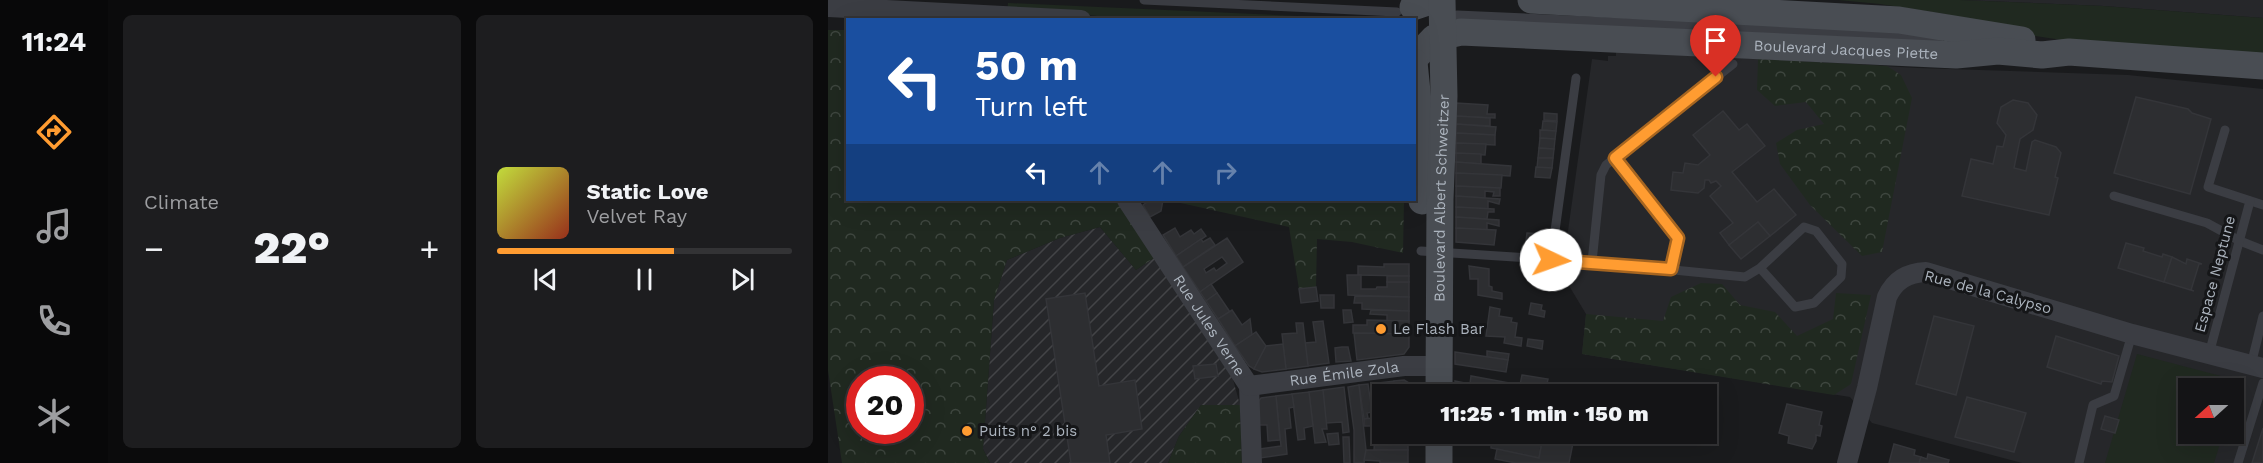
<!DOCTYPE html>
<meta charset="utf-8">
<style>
:root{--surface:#141416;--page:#1d1d1f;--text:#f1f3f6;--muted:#9d9ea1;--line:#333335;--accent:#ff9c31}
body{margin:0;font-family:"Work Sans",sans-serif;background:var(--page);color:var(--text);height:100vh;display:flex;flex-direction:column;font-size:22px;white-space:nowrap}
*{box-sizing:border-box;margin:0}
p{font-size:20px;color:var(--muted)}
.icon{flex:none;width:33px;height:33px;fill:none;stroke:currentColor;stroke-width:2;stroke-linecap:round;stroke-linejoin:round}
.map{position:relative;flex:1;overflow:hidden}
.drawer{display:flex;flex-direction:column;gap:15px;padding:15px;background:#0b0b0c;width:720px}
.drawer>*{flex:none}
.guide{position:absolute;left:18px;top:18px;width:570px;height:183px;border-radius:0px;box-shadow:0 6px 24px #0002,0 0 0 2px var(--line);background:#1a4fa0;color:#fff;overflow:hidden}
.needle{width:39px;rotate:249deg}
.tools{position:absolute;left:1350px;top:378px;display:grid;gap:12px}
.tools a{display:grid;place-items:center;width:66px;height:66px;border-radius:0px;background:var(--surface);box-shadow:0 6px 24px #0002,0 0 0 2px var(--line);font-size:30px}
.speed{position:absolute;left:18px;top:366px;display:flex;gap:12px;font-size:30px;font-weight:700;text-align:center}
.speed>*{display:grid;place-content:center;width:78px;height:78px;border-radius:50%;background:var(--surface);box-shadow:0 6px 24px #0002,0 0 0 2px var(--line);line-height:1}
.speed .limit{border:9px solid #d22;background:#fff;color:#111}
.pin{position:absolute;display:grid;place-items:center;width:51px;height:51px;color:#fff;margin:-62px -26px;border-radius:50% 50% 50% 0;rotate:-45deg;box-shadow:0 0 6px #0007}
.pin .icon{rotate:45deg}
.me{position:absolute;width:66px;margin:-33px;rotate:93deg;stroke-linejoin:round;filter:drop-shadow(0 0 4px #0008)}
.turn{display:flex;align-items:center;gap:21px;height:126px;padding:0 30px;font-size:27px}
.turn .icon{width:78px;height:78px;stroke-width:2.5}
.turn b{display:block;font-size:42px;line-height:51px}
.lanes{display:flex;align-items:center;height:57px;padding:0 30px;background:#0003;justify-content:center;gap:30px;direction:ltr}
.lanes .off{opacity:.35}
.big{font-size:45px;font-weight:800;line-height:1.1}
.drawer .tile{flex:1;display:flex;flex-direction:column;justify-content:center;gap:9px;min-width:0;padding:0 21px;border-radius:9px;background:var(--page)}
.song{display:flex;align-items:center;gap:18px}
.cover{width:72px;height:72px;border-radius:9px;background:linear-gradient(135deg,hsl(70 70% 55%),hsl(10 70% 35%))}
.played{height:6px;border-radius:3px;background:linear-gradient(90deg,var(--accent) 60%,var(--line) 60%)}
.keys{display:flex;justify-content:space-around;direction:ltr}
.heat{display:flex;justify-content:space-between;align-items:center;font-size:33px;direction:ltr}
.drawer .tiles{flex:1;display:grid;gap:15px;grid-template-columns:repeat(2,1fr)}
.trip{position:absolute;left:544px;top:384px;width:345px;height:60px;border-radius:0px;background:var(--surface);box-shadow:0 6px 24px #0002,0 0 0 2px var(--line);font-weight:800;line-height:60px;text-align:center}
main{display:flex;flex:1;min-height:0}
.tabs{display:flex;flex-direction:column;width:108px;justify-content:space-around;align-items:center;background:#080809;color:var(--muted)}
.tabs .icon{width:42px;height:42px}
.tabs .selected{color:var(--accent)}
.tabs b{font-size:27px;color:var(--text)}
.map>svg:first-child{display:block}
.built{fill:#26272a;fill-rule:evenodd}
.industrial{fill:url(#industrial-furrows)}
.green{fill:#202920}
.forest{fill:url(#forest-crowns);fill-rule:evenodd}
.building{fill:#2d2e31;stroke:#343539;stroke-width:1.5;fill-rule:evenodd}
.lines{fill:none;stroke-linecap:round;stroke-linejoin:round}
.lane{stroke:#3b3d43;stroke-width:9}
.street{stroke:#3b3d43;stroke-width:20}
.secondary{stroke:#494d53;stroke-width:27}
.route-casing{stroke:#a66520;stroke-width:15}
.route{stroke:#ff9c31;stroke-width:10}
.poi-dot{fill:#ff9c31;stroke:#151618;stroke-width:2}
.labels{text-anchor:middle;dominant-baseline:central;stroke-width:6;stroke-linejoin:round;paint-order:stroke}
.street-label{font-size:15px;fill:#acb4be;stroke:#151618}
.poi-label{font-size:15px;fill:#acb4be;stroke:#151618;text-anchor:start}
</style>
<main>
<nav class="tabs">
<b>11:24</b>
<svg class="icon selected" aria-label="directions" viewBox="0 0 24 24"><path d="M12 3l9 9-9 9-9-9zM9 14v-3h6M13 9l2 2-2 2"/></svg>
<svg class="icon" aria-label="music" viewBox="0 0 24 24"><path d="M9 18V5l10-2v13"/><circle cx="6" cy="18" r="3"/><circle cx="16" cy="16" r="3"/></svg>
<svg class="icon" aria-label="phone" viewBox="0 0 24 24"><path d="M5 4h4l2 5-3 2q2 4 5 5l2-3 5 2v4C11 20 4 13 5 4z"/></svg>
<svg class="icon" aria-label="climate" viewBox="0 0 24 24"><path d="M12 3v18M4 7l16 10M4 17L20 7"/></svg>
</nav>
<section class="drawer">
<div class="tiles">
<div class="tile"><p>Climate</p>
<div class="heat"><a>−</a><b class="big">22°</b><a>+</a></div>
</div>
<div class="tile">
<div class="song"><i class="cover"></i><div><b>Static Love</b><p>Velvet Ray</p></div></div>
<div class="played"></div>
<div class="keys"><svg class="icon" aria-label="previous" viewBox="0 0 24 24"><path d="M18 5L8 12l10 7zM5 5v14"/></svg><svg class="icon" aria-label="pause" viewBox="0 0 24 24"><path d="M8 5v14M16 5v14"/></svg><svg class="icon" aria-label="next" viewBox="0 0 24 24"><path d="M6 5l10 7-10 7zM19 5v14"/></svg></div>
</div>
</div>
</section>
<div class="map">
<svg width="1435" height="463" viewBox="0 0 1435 463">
<defs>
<pattern id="industrial-furrows" width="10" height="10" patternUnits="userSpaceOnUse" patternTransform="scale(1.5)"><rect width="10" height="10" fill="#26272a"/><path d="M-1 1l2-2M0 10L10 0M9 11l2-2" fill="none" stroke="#434447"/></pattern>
<pattern id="forest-crowns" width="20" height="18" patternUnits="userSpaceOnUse" patternTransform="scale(1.5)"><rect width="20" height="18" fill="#202920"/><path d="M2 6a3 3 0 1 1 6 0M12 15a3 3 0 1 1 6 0" fill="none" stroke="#3e463f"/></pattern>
</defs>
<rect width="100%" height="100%" fill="#1a1b1d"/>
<!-- built -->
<g class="built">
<polygon points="1132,0 1435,0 1435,18 1275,6"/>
<path d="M788,51L1090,68L1300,75L1435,89V463H1194L1044,423L1022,397L754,354L758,314L734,274L764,59L780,61V56H788ZM1360,388H1406V434H1360Z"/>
</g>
<!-- industrial -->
<polygon class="industrial" points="272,227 308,270 326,258 404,376 412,405 373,405 351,436 340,463 162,463 155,449 166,300 179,260 232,238"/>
<!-- green -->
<g class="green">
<polygon points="1010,0 1132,0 1275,6 1435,18 1435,55 1247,42 1200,35 1117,14 1052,4"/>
<polygon points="180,3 536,19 310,20 238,13 179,11"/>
<polygon points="1309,354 1412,381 1406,400 1406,388 1360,388 1360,434 1395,434 1386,463 1277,463"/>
</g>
<!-- forest -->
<g class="forest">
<path d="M0,30H19L20,200H289L326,258L308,270L272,227L232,238L179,260L166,300L155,449L162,463H14L0,370ZM32,380H82V430H32Z"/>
<polygon points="930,59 1059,66 1073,75 1084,98 1054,252 1034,256 982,205 952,164 948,143 969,130 996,124 978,102 947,106 929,90"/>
<polygon points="339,200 576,200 575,253 524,242 489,239 488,287 471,289 461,227"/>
<polygon points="873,283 894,284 912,305 947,312 969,336 1005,319 1008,293 1043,295 1023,384 1006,395 754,354 758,314 835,321 843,297"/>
<polygon points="373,405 412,405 414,463 340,463 351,436"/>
</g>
<!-- building -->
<g class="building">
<polygon points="1308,97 1360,109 1364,113 1383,119 1362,194 1286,173"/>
<polygon points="1185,100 1200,103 1209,115 1205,130 1192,139 1186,168 1198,171 1204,142 1207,140 1228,147 1233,153 1227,177 1230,178 1221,215 1134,196 1143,159 1165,164 1169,146 1175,147 1178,135 1169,123 1173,107"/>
<polygon points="628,103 660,105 659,114 667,114 667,118 628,116"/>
<polygon points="895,111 911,130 919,124 937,146 904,172 929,202 946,189 968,215 942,236 930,222 901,245 892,233 905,223 882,196 893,186 888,181 883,183 881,180 877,180 876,188 870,193 843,190 845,172 855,173 857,163 870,165 882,155 865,135"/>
<polygon points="716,113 729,114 729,121 716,120"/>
<polygon points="628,116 662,118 662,126 628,124"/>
<polygon points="715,121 729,122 728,131 714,130"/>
<polygon points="628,124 668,127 667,135 628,133"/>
<polygon points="712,130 728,131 727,139 712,138"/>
<polygon points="628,133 667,135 667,145 628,143"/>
<polygon points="712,138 727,139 726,149 711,148"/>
<polygon points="628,143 658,144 657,155 628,153"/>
<polygon points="711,148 726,149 725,158 710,158"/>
<polygon points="628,153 653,154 653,164 628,162"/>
<polygon points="710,158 725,158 724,168 709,168"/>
<polygon points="628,162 683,166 682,176 628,173"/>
<polygon points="708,167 724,168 722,178 707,177"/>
<polygon points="628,173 674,175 673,188 628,186"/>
<polygon points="628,186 672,188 672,196 665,196 666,192 657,191 657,198 628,196"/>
<polygon points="628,196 672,199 671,204 660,201 660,209 628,207"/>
<polygon points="322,200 335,200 333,211 322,217 315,205"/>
<polygon points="628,207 666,209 666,212 660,212 659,219 628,217"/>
<polygon points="628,217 671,220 671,226 659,223 659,230 628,228"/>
<polygon points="930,222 942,236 913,259 901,245"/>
<polygon points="347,228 352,237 363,230 366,234 373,229 378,236 348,256 335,235"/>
<polygon points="628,228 668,230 666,245 628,242"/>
<polygon points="699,233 715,234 713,250 697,248"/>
<polygon points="382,238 387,245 355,267 348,256 373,239 375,242"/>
<path d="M399,238L415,262L372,292L355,267ZM394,257L399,263L388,271L386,268L378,273L376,269Z"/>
<polygon points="1298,243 1316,248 1315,251 1334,257 1335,254 1344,257 1336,282 1290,268"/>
<polygon points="1344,257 1358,264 1359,259 1374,264 1371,264 1363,290 1366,291 1336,282"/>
<polygon points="556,264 581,264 581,276 530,275 530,266 556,267"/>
<polygon points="641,266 661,269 661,286 664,287 664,291 674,293 674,299 650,295 650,279 642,279"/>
<polygon points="519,275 533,275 533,289 548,289 549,287 559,287 559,282 581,282 581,297 520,295"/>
<rect x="559" y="276" width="22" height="6"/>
<polygon points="383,284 389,293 378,301 372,292"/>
<polygon points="488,287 490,301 473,303 471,289"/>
<polygon points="257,293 271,386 307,380 314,429 278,435 282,463 243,463 218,299"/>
<polygon points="389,293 402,312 390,319 378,301"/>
<polygon points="492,295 506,295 506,308 493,308"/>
<polygon points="527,296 581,297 581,311 534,309 534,303 526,303"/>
<polygon points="703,303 714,305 713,310 717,311 716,317 701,314"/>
<polygon points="662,307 672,309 671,316 684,318 683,322 689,323 687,337 694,338 693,346 676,343 677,337 658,336"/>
<polygon points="404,310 414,325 422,319 424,335 407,346 390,319"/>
<polygon points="515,310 523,310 525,322 516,323"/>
<polygon points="543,310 581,311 581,321 559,321 559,315 542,314"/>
<polygon points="1106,316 1146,326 1128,395 1088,384"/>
<polygon points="539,320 581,321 581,334 525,333 525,325 539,325"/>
<polygon points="495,321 501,363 480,366 477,343 488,342 485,322"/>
<polygon points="468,323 475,323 480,366 458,369 454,334 469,333"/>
<polygon points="428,332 438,346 426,369 421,366 407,346"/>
<polygon points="526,333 581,334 581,347 576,354 529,360"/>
<polygon points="1228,336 1291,356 1284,382 1274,381 1273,384 1219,367"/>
<polygon points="700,339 715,341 714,349 699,346"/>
<polygon points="455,344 458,369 434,372 426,369 438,346"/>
<polygon points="514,347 520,347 523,361 508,362 507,348"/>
<polygon points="659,351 681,354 680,360 659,357"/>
<polygon points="627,352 680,360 678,372 627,364"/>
<polygon points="388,364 390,376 367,379 365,366"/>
<polygon points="694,375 720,379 717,394 699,394 642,384 643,376 692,385"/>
<polygon points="576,380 581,383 581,394 566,394 566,381"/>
<polygon points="566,381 566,394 555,394 555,400 551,400 551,397 545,397 545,387 551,387 551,383"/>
<polygon points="627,381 642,384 699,394 648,394 627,390"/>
<polygon points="540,384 544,412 539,413 540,418 536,419 531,385"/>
<polygon points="531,385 538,450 536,463 526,463 526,430 520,387"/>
<polygon points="516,387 521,432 515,433 514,422 498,423 495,390"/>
<polygon points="495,390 499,429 494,429 498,442 487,443 481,392"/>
<polygon points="481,392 485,426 476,428 477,439 470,440 464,394"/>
<polygon points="464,394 466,407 461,408 463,428 457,429 459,454 432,458 432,449 453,446 448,396"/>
<polygon points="448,396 452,440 440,441 439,425 431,425 430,402 433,398"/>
<polygon points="1139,397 1198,413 1186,452 1127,437"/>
<polygon points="959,404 994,412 991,425 994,426 992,436 988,435 988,441 984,449 960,443 961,436 951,433"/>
<polygon points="1277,416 1291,420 1287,433 1273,429"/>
<polygon points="554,417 555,426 536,426 536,419"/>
<polygon points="1435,428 1435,463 1424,463"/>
<polygon points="510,433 511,444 501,445 499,434"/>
<polygon points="563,434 580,434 580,450 546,450 547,436 563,435"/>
<polygon points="627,434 698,434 715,437 711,458 663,448 663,444 627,436"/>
<polygon points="515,437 521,437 522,463 516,463"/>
<polygon points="715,437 745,443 741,463 688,463 667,459 669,449 711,458"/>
<polygon points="1066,444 1087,450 1086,455 1093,457 1091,463 1061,463"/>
<polygon points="538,450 580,450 580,463 552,463 552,461 536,460"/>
<polygon points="1100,454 1121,460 1120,463 1091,463 1093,457 1099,459"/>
</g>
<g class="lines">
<!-- lane -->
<g class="lane">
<polyline points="316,0 569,12"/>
<polyline points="629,15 1027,33 1111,39"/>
<polyline points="1397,130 1380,187 1435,205"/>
<polyline points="787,158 850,238 843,269"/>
<polyline points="1286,196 1379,223 1412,241 1435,250"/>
<polyline points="593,251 764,262 917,277 932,268 976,227 988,231 1014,264 1013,277 986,303 967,307 932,268"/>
<polyline points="723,260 748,78"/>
<polyline points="764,262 773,175 778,165 905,64"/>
<polyline points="1381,354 1422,201"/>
<polyline points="1423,365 1435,316"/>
<polyline points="1251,463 1265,405 1286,396 1304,334"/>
<polyline points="1410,463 1435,383"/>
</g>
<!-- street -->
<g class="street">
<polyline points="0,7 253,20"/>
<path id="s1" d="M299,200L421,386L424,463"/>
<path id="s2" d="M421,386L576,366H612"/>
<path d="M1019,463L1039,388L1059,297C1067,280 1079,273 1098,272L1304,334L1435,368"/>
</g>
<!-- secondary -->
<g class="secondary">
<polyline points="703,0 1071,20 1194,40"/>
<polyline points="585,7 606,0"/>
<path id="s3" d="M586,59L606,38L633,32L1128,55L1170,51L1214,55L1241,52L1435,66"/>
<polyline points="586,62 595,151 594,201"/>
<path id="s4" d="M611,394L612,199L616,96L614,0"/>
<polyline points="611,463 611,434"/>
</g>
</g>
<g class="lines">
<!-- route casing -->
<g class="route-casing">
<polyline id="route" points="723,260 843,269 850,238 787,158 888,77"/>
</g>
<!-- route -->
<use href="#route" class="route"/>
</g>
<!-- markers -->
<g class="poi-dot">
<circle cx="553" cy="329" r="6"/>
<circle cx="139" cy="431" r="6"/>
</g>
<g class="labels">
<!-- street labels -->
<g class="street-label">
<text stroke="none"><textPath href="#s3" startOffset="442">Boulevard Jacques Piette</textPath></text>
<text stroke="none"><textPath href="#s4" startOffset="196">Boulevard Albert Schweitzer</textPath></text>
<text transform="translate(1387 274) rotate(-75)">Espace Neptune</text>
<text transform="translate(1160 292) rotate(15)">Rue de la Calypso</text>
<text stroke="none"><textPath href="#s1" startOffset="150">Rue Jules Verne</textPath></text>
<text stroke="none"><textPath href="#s2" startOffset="96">Rue Émile Zola</textPath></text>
</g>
<!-- poi labels -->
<g class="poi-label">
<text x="565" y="329">Le Flash Bar</text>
<text x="151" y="431">Puits n° 2 bis</text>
</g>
</g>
</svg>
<div class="tools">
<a><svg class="needle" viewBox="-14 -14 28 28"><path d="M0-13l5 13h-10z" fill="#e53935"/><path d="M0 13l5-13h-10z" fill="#9d9ea1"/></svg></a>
</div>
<div class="speed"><div class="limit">20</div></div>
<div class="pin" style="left:888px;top:77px;background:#d93025"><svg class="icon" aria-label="arrive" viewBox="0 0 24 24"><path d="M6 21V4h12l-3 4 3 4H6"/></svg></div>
<svg class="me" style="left:723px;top:260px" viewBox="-20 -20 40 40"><circle r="19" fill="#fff"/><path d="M0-13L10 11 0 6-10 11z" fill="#ff9c31"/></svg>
<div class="trip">11:25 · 1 min · 150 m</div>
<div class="guide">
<div class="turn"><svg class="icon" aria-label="left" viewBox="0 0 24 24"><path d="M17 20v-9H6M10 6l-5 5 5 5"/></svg><div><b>50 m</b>Turn left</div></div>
<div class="lanes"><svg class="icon" aria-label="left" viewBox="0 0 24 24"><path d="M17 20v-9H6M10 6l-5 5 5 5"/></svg><svg class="icon off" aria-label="ahead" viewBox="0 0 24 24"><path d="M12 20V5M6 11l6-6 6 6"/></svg><svg class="icon off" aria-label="ahead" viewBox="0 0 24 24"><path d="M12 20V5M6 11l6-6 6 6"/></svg><svg class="icon off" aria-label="right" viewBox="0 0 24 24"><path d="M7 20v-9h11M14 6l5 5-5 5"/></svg></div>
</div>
</div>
</main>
